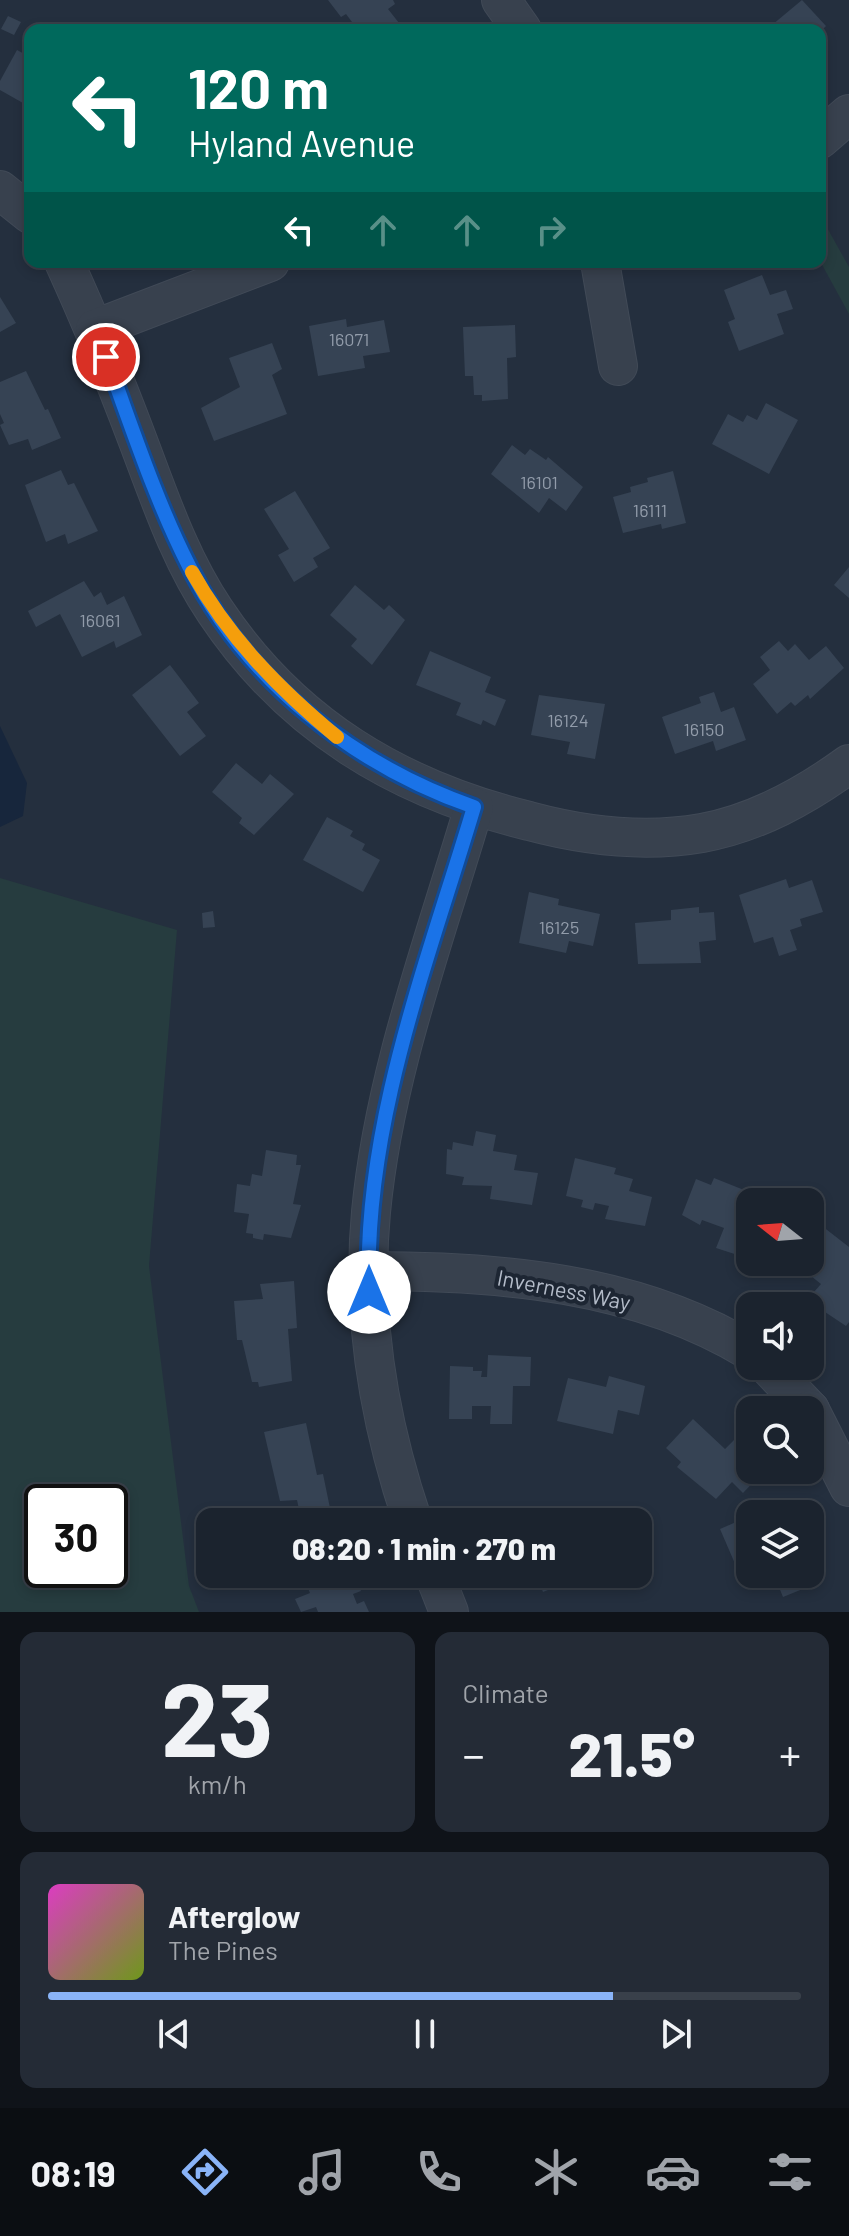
<!DOCTYPE html>
<meta charset="utf-8">
<style>
:root{--surface:#1b232e;--page:#242b36;--text:#f1f3f6;--muted:#a0a4aa;--line:#39404a;--accent:#8ab4f8}
body{margin:0;font-family:Barlow,sans-serif;background:var(--page);color:var(--text);height:100vh;display:flex;flex-direction:column;font-size:30px;white-space:nowrap}
*{box-sizing:border-box;margin:0}
p{font-size:26px;color:var(--muted)}
.icon{flex:none;width:44px;height:44px;fill:none;stroke:currentColor;stroke-width:2;stroke-linecap:round;stroke-linejoin:round}
.map{position:relative;height:1612px;overflow:hidden}
.sheet{display:flex;flex-direction:column;gap:20px;padding:20px;background:#0f1319;flex:1}
.sheet>*{flex:none}
.hud{position:absolute;left:24px;top:24px;width:802px;height:244px;border-radius:16px;box-shadow:0 4px 12px #0003,0 0 0 2px var(--line);background:#00695c;color:#fff;overflow:hidden}
.needle{width:52px;rotate:287deg}
.fabs{position:absolute;left:736px;top:1188px;display:grid;gap:16px}
.fabs a{display:grid;place-items:center;width:88px;height:88px;border-radius:16px;background:var(--surface);box-shadow:0 4px 12px #0003,0 0 0 2px var(--line);font-size:40px}
.speed{position:absolute;left:24px;top:1484px;display:flex;gap:16px;font-size:40px;font-weight:700;text-align:center}
.speed>*{display:grid;place-content:center;width:104px;height:104px;border-radius:50%;background:var(--surface);box-shadow:0 4px 12px #0003,0 0 0 2px var(--line);line-height:1}
.speed .limit{border:4px solid #111;border-radius:12px;background:#fff;color:#111}
.pin{position:absolute;display:grid;place-items:center;width:68px;height:68px;color:#fff;margin:-34px;border:4px solid #fff;border-radius:50%;box-shadow:0 2px 8px #0007}
.me{position:absolute;width:88px;margin:-44px;rotate:0deg;stroke-linejoin:round;filter:drop-shadow(0 0 6px #0008)}
.turn{display:flex;align-items:center;gap:28px;height:168px;padding:0 32px;font-size:36px}
.turn .icon{width:104px;height:104px;stroke-width:2.5}
.turn b{display:block;font-size:56px;line-height:68px}
.lanes{display:flex;align-items:center;height:76px;padding:0 32px;background:#0003;justify-content:center;gap:40px;direction:ltr}
.lanes .off{opacity:.35}
.big{font-size:60px;font-weight:800;line-height:1.1}
.sheet .tile{flex:1;display:flex;flex-direction:column;justify-content:center;gap:12px;min-width:0;padding:0 28px;border-radius:16px;background:var(--page)}
.sheet .dial{align-items:center;gap:0}
.dial b{font-size:104px;line-height:1}
.song{display:flex;align-items:center;gap:24px}
.cover{width:96px;height:96px;border-radius:12px;background:linear-gradient(135deg,hsl(310 70% 55%),hsl(80 70% 35%))}
.played{height:8px;border-radius:4px;background:linear-gradient(90deg,var(--accent) 75%,var(--line) 75%)}
.keys{display:flex;justify-content:space-around;direction:ltr}
.heat{display:flex;justify-content:space-between;align-items:center;font-size:44px;direction:ltr}
.sheet .tiles{flex:1;display:grid;gap:20px;grid-template-columns:1fr 1fr}
.tile:last-child{grid-column:span 2}
.trip{position:absolute;left:196px;top:1508px;width:456px;height:80px;border-radius:16px;background:var(--surface);box-shadow:0 4px 12px #0003,0 0 0 2px var(--line);font-weight:800;line-height:80px;text-align:center}
.dock{display:flex;height:128px;justify-content:space-around;align-items:center;background:#0b0e12;color:var(--muted)}
.dock .icon{width:56px;height:56px}
.dock .selected{color:var(--accent)}
.dock b{font-size:36px;color:var(--text)}
.map>svg:first-child{display:block}
.green{fill:#263c3f;fill-rule:evenodd}
.water{fill:#17263c}
.building{fill:#364354}
.lines{fill:none;stroke-linecap:round;stroke-linejoin:round}
.minor-casing{stroke:#414a57;stroke-width:40}
.minor{stroke:#38414e;stroke-width:38}
.route-casing{stroke:#114b97;stroke-width:20}
.route{stroke:#1a73e8;stroke-width:14}
.slow{stroke:#f59e0b;stroke-width:14}
.labels{text-anchor:middle;dominant-baseline:central;stroke-width:8;stroke-linejoin:round;paint-order:stroke}
.number-label{font-size:18px;fill:#929caa}
.street-label{font-size:22px;fill:#b4bcc9;stroke:#1d2633}
</style>
<div class="map">
<svg width="849" height="1612" viewBox="0 0 849 1612">
<rect width="100%" height="100%" fill="#242f3e"/>
<!-- green -->
<g class="green">
<polygon points="820,215 849,267 849,314 820,261"/>
<path d="M0,878L177,930L149,1266L189,1586L199,1612H0ZM42,1502H110V1570H42Z"/>
</g>
<!-- water -->
<polygon class="water" points="0,726 27,783 23,816 0,827"/>
<!-- building -->
<g class="building">
<polygon points="328,0 393,0 395,4 388,9 399,23 390,30 358,30 346,14 341,17"/>
<polygon points="802,0 826,26 822,30 766,30"/>
<polygon points="8,16 21,22 14,35 1,29"/>
<polygon points="17,50 30,57 30,107 0,90 0,81"/>
<polygon points="762,275 770,295 786,290 793,309 777,314 784,334 739,351 728,322 735,319 724,290"/>
<polygon points="0,297 16,323 0,332"/>
<polygon points="346,319 347,327 384,320 390,352 363,356 365,368 318,376 309,326"/>
<polygon points="515,325 516,357 507,358 508,399 482,401 482,395 474,395 473,376 465,376 463,327"/>
<polygon points="272,343 282,369 272,375 287,414 214,441 201,408 240,387 229,358"/>
<polygon points="26,371 45,410 48,409 61,438 32,450 28,439 9,445 0,425 4,423 0,414 0,382"/>
<polygon points="766,403 798,420 769,474 712,444 728,414 743,422 747,415 757,420"/>
<polygon points="512,445 525,455 530,449 546,460 548,457 583,487 566,511 549,498 539,513 491,474"/>
<polygon points="61,470 68,485 74,483 98,531 68,544 65,534 46,542 25,485"/>
<polygon points="673,471 686,523 662,529 661,524 623,533 613,497 631,492 630,487 648,482 647,478"/>
<polygon points="295,491 330,548 313,558 318,567 294,582 278,555 289,549 264,509"/>
<polygon points="849,567 849,598 834,585"/>
<polygon points="84,581 94,597 101,592 107,605 124,596 142,635 116,648 114,641 82,657 60,614 36,627 28,611"/>
<polygon points="355,585 384,610 389,605 405,620 372,665 351,646 357,639 330,615"/>
<polygon points="779,641 788,651 795,644 809,660 826,646 844,668 810,699 808,695 795,706 791,702 777,714 753,684 770,670 760,657"/>
<polygon points="430,651 491,677 485,692 506,700 495,726 483,720 481,725 456,715 461,703 416,685"/>
<polygon points="170,665 199,703 187,712 206,736 180,756 132,695"/>
<polygon points="714,692 721,712 734,707 746,740 716,751 713,741 675,754 662,717 701,703 699,697"/>
<polygon points="539,695 605,704 595,759 567,754 570,742 531,735"/>
<polygon points="236,763 262,784 270,774 294,794 254,835 239,823 242,818 212,792"/>
<polygon points="327,817 353,831 350,836 365,844 362,850 380,860 363,892 303,860"/>
<polygon points="786,879 789,888 812,880 823,912 800,919 802,926 790,930 797,950 779,956 773,937 754,943 739,895"/>
<polygon points="529,892 559,899 558,905 600,914 593,946 569,941 566,953 519,943"/>
<polygon points="699,907 699,913 714,912 716,940 699,942 701,963 638,964 635,923 671,920 671,910"/>
<polygon points="213,911 215,927 203,928 202,913"/>
<polygon points="476,1131 496,1135 493,1151 517,1155 514,1170 538,1173 532,1205 490,1199 492,1186 462,1185 464,1177 446,1174 447,1149 452,1150 453,1142 473,1146"/>
<polygon points="266,1150 297,1155 296,1165 301,1165 293,1204 301,1205 291,1238 264,1234 263,1240 253,1238 253,1234 246,1233 249,1214 234,1212 237,1184 250,1186 252,1174 262,1176"/>
<polygon points="575,1158 616,1168 614,1174 633,1179 629,1191 652,1197 645,1226 605,1219 609,1206 595,1203 593,1210 581,1207 583,1200 566,1196"/>
<polygon points="714,1178 754,1194 747,1226 750,1259 716,1248 724,1228 702,1220 700,1225 682,1215 696,1179 711,1185"/>
<polygon points="822,1226 849,1247 849,1322 846,1326 807,1300 821,1284 811,1276 814,1272 801,1262 810,1262 810,1240"/>
<polygon points="294,1281 297,1328 288,1329 292,1381 259,1387 258,1382 252,1382 242,1340 237,1340 234,1301 263,1299 260,1284"/>
<polygon points="488,1355 531,1357 530,1386 513,1386 512,1424 490,1424 491,1406 472,1406 472,1419 449,1419 450,1366 473,1367 473,1371 482,1371 481,1377 487,1377"/>
<polygon points="609,1376 645,1386 639,1415 618,1410 613,1434 557,1421 568,1378 606,1387"/>
<polygon points="693,1419 725,1449 734,1440 750,1456 750,1470 765,1470 743,1493 732,1482 716,1499 677,1467 681,1462 666,1448"/>
<polygon points="306,1423 317,1475 323,1474 331,1513 301,1519 297,1500 280,1501 264,1432"/>
<polygon points="526,1510 530,1522 494,1522"/>
<polygon points="750,1516 750,1574 806,1574 810,1586 783,1597 776,1580 755,1589 746,1570 739,1573 720,1529"/>
<polygon points="302,1574 354,1574 361,1591 353,1594 357,1604 364,1601 369,1612 318,1612 316,1607 301,1612 295,1599 310,1593"/>
<polygon points="525,1574 576,1574 578,1578 543,1592 536,1574 526,1578"/>
</g>
<g class="lines">
<!-- minor casing -->
<g class="minor-casing">
<g id="minor">
<polyline points="501,0 522,30"/>
<polyline points="820,139 849,114"/>
<polyline points="0,190 30,214"/>
<path d="M64,262C91,321 115,380 138,441C160,499 180,559 215,611C291,725 398,789 529,821C585,836 645,843 702,833C757,823 805,796 849,764"/>
<polyline points="600,262 618,366"/>
<polyline points="95,329 270,262"/>
<path d="M368,1271C498,1271 637,1282 750,1351"/>
<polyline points="768,1366 810,1410"/>
<polyline points="810,1410 849,1487"/>
<path d="M413,1522C379,1422 361,1317 371,1212C384,1074 435,939 474,807"/>
<polyline points="434,1574 449,1612"/>
</g>
</g>
<!-- minor -->
<use href="#minor" class="minor"/>
</g>
<g class="lines">
<!-- route casing -->
<g class="route-casing">
<path id="route" d="M106,357C132,427 155,499 189,566C246,681 354,765 474,807C427,964 363,1126 369,1292"/>
</g>
<!-- route -->
<use href="#route" class="route"/>
<!-- slow -->
<path class="slow" d="M192,572C229,638 279,689 337,737"/>
</g>
<g class="labels">
<!-- number labels -->
<g class="number-label">
<text x="349" y="339">16071</text>
<text x="539" y="482">16101</text>
<text x="650" y="510">16111</text>
<text x="100" y="620">16061</text>
<text x="568" y="720">16124</text>
<text x="704" y="729">16150</text>
<text x="559" y="927">16125</text>
</g>
<!-- street labels -->
<g class="street-label">
<text transform="translate(564 1289) rotate(11)">Inverness Way</text>
</g>
</g>
</svg>
<div class="fabs">
<a><svg class="needle" viewBox="-14 -14 28 28"><path d="M0-13l5 13h-10z" fill="#e53935"/><path d="M0 13l5-13h-10z" fill="#a0a4aa"/></svg></a>
<a><svg class="icon" aria-label="sound" viewBox="0 0 24 24"><path d="M4 9h4l5-4v14l-5-4H4zM17 9q2 3 0 6"/></svg></a>
<a><svg class="icon" aria-label="search" viewBox="0 0 24 24"><circle cx="10" cy="10" r="6"/><path d="M15 15l6 6"/></svg></a>
<a><svg class="icon" aria-label="layers" viewBox="0 0 24 24"><path d="M12 4l9 5-9 5-9-5zM3 14l9 5 9-5"/></svg></a>
</div>
<div class="speed"><div class="limit">30</div></div>
<div class="pin" style="left:106px;top:357px;background:#d93025"><svg class="icon" aria-label="arrive" viewBox="0 0 24 24"><path d="M6 21V4h12l-3 4 3 4H6"/></svg></div>
<svg class="me" style="left:369px;top:1292px" viewBox="-20 -20 40 40"><circle r="19" fill="#fff"/><path d="M0-13L10 11 0 6-10 11z" fill="#1a73e8"/></svg>
<div class="trip">08:20 · 1 min · 270 m</div>
<div class="hud">
<div class="turn"><svg class="icon" aria-label="left" viewBox="0 0 24 24"><path d="M17 20v-9H6M10 6l-5 5 5 5"/></svg><div><b>120 m</b>Hyland Avenue</div></div>
<div class="lanes"><svg class="icon" aria-label="left" viewBox="0 0 24 24"><path d="M17 20v-9H6M10 6l-5 5 5 5"/></svg><svg class="icon off" aria-label="ahead" viewBox="0 0 24 24"><path d="M12 20V5M6 11l6-6 6 6"/></svg><svg class="icon off" aria-label="ahead" viewBox="0 0 24 24"><path d="M12 20V5M6 11l6-6 6 6"/></svg><svg class="icon off" aria-label="right" viewBox="0 0 24 24"><path d="M7 20v-9h11M14 6l5 5-5 5"/></svg></div>
</div>
</div>
<section class="sheet">
<div class="tiles">
<div class="tile dial"><b>23</b><p>km/h</p></div>
<div class="tile"><p>Climate</p>
<div class="heat"><a>−</a><b class="big">21.5°</b><a>+</a></div>
</div>
<div class="tile">
<div class="song"><i class="cover"></i><div><b>Afterglow</b><p>The Pines</p></div></div>
<div class="played"></div>
<div class="keys"><svg class="icon" aria-label="previous" viewBox="0 0 24 24"><path d="M18 5L8 12l10 7zM5 5v14"/></svg><svg class="icon" aria-label="pause" viewBox="0 0 24 24"><path d="M8 5v14M16 5v14"/></svg><svg class="icon" aria-label="next" viewBox="0 0 24 24"><path d="M6 5l10 7-10 7zM19 5v14"/></svg></div>
</div>
</div>
</section>
<nav class="dock">
<b>08:19</b>
<svg class="icon selected" aria-label="directions" viewBox="0 0 24 24"><path d="M12 3l9 9-9 9-9-9zM9 14v-3h6M13 9l2 2-2 2"/></svg>
<svg class="icon" aria-label="music" viewBox="0 0 24 24"><path d="M9 18V5l10-2v13"/><circle cx="6" cy="18" r="3"/><circle cx="16" cy="16" r="3"/></svg>
<svg class="icon" aria-label="phone" viewBox="0 0 24 24"><path d="M5 4h4l2 5-3 2q2 4 5 5l2-3 5 2v4C11 20 4 13 5 4z"/></svg>
<svg class="icon" aria-label="climate" viewBox="0 0 24 24"><path d="M12 3v18M4 7l16 10M4 17L20 7"/></svg>
<svg class="icon" aria-label="car" viewBox="0 0 24 24"><path d="M5 17H2v-5l4-1 3-4h7l3 4 3 1v5h-3M9 17h6M6 11h13"/><circle cx="7" cy="17" r="2"/><circle cx="17" cy="17" r="2"/></svg>
<svg class="icon" aria-label="filters" viewBox="0 0 24 24"><path d="M4 7h16M4 17h16"/><circle cx="9" cy="7" r="2"/><circle cx="15" cy="17" r="2"/></svg>
</nav>
